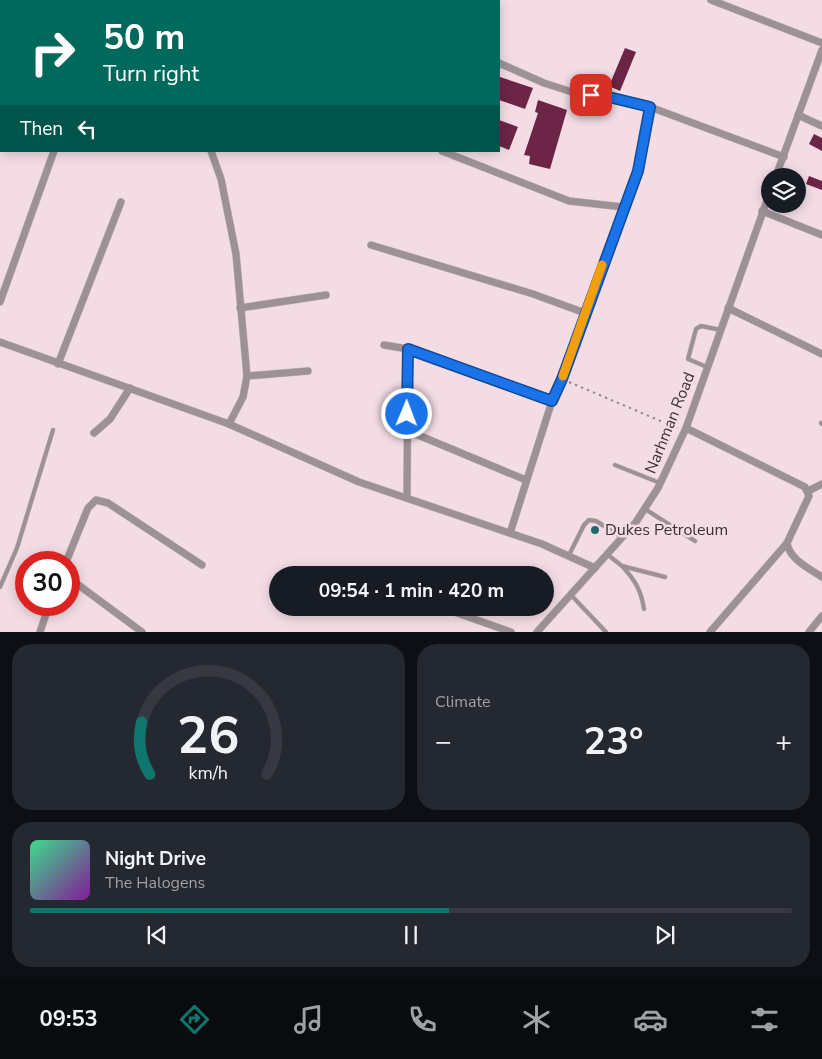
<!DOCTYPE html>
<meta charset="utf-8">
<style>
:root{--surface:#171b24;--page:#242831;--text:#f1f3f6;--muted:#9ea1a6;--line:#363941;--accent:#0f766e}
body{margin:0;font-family:"Nunito Sans",sans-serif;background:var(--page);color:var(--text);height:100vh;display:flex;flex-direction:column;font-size:19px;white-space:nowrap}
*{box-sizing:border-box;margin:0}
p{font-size:16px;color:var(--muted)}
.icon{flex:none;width:28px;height:28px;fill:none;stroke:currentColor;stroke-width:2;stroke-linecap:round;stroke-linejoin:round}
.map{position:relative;height:632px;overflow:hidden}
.sheet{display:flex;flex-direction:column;gap:12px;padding:12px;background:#0d0f14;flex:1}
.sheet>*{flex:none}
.top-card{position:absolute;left:0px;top:0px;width:500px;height:152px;box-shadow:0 2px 12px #0003;background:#00695c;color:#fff;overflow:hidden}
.fabs{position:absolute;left:761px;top:168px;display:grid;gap:10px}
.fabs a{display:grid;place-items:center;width:45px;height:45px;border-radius:50%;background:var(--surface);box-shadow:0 2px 12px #0003;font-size:25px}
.speed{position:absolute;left:15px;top:551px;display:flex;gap:10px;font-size:25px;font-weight:700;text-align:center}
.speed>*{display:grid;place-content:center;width:65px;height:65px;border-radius:50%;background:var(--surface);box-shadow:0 2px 12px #0003;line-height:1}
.speed .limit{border:8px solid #d22;background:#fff;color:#111}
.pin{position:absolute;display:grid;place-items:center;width:42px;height:42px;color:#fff;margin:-21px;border-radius:10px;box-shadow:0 2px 8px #0006}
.me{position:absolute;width:55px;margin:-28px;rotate:1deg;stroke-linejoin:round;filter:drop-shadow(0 0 4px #0008)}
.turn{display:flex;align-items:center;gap:18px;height:105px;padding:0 20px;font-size:22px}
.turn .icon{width:65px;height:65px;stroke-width:2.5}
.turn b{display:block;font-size:35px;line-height:42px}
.then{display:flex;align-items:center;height:48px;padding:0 20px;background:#0003;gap:10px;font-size:19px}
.big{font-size:38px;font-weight:700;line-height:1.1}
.sheet .tile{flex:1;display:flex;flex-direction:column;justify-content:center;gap:8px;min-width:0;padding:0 18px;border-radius:20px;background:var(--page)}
.sheet .dial{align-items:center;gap:0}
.dial svg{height:130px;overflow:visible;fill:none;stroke:var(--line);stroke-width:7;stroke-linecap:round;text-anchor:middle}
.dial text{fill:var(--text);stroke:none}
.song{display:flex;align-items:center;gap:15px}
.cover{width:60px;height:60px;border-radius:8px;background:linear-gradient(135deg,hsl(150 70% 55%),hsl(290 70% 35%))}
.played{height:5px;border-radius:2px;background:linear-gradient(90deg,var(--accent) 55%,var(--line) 55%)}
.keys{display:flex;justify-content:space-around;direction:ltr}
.heat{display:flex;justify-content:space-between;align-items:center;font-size:28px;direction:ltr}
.sheet .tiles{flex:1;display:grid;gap:12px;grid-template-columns:1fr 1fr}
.tile:last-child{grid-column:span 2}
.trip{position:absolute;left:269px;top:566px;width:285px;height:50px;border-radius:25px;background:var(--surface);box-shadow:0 2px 12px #0003;font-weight:700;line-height:50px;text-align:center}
.dock{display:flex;height:80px;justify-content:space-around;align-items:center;background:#090b0e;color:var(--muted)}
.dock .icon{width:35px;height:35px}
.dock .selected{color:var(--accent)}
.dock b{font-size:22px;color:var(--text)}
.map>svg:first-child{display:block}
.building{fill:#6c2447}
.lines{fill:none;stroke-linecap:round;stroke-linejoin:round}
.service-casing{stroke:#cfbac2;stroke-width:5}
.minor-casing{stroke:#cfbac2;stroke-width:8}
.path{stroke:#98878d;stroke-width:2;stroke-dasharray:2.5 4;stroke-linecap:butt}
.service{stroke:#9c9296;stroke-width:4}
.minor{stroke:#9c9296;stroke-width:7}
.route-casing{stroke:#114b97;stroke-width:12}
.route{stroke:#1a73e8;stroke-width:9}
.slow{stroke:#f59e0b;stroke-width:9}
.poi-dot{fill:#1e6a70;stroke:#f4dce5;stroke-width:2}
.labels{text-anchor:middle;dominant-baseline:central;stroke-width:5;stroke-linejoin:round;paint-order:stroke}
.street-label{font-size:16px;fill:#3b3235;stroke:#f4dce5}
.poi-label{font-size:16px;fill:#3b3235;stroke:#f4dce5;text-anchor:start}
</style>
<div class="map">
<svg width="822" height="632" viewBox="0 0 822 632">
<rect width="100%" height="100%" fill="#f4dce5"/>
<!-- building -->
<g class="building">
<polygon points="625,48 636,52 620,91 609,86"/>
<polygon points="500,77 533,88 525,109 499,100"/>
<polygon points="538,100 567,110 550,169 529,164 530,156 524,155 538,113 535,112"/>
<polygon points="499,120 518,127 509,150 499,146"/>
<polygon points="814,134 822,138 822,151 809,144"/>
<polygon points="809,176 822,181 822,190 806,184"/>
</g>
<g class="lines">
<!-- service casing -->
<g class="service-casing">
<g id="service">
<polyline points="707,367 688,359 696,329 701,326 721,330"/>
<polyline points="821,423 822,424"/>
<polyline points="615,465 660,483"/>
<polyline points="645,509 695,541"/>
<polyline points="569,555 584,525 589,520 596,521 622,537"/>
<polyline points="608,555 622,566 665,577"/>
<path d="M622,566C635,580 641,590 644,609"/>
<polyline points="0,587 17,548 53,430"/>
<polyline points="571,595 606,632"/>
</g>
</g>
<!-- minor casing -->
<g class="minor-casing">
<g id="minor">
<polyline points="4,0 6,1"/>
<polyline points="711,0 822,43"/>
<polyline points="108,1 109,0"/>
<polyline points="194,1 195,0"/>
<polyline points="499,63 544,83 572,92 613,98 650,107 784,157"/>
<polyline points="0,70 1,66"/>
<polyline points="798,115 822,126"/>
<polyline points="211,151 221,179 236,254 247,376 243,397 229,424"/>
<polyline points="442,151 569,201 623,207"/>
<polyline points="776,176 822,50"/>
<polyline points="762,211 822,235"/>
<polyline points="371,245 533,294 585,313"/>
<polyline points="0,302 54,151"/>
<polyline points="240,308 326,295"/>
<polyline points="728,308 822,354"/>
<polyline points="0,342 229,424 359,482 542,544 595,568"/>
<polyline points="384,345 408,349 552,401"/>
<polyline points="58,364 121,202"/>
<polyline points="247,376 308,371"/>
<path d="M686,428L805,487L809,496L787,543C789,559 810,569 822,577"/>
<polyline points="406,430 526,480"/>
<polyline points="94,433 110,419 130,388"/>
<polyline points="808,491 822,484"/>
<polyline points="407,497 408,349"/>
<polyline points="510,533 552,401 563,379 638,171 650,107"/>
<polyline points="66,562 88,508 96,500 108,503 202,565"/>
<polyline points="69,578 142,632"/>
<polyline points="443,608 511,632"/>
<polyline points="40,632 49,605"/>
<polyline points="537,632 636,522 658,488 686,428 770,192"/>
<polyline points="710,632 787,543"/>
<polyline points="809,632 822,616"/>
</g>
</g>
<!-- path -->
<polyline class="path" points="569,382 677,428"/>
<!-- service -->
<use href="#service" class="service"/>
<!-- minor -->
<use href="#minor" class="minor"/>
</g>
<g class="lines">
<!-- route casing -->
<g class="route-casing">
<polyline id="route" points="407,414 408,349 552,401 562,379 638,171 650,107 613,98 591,95"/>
</g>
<!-- route -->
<use href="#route" class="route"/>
<!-- slow -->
<polyline class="slow" points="563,376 602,265"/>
</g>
<!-- markers -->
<circle class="poi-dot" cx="595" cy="530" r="5"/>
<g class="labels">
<!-- street labels -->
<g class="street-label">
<text transform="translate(670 423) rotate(-68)">Narhman Road</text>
</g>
<!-- poi labels -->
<g class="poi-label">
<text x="605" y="530">Dukes Petroleum</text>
</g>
</g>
</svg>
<div class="fabs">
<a><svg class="icon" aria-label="layers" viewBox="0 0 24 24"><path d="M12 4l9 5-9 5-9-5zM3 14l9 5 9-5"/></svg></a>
</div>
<div class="speed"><div class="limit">30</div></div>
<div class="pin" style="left:591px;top:95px;background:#d93025"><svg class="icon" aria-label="arrive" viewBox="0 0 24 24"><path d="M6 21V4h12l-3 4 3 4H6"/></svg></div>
<svg class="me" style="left:407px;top:414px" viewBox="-20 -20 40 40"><circle r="17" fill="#1a73e8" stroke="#fff" stroke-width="3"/><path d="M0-11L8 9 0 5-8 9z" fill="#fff"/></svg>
<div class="trip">09:54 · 1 min · 420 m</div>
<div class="top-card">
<div class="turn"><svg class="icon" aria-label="right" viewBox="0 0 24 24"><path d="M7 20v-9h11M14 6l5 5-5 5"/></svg><div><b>50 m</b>Turn right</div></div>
<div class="then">Then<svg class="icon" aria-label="left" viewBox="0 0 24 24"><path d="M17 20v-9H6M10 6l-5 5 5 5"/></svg></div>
</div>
</div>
<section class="sheet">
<div class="tiles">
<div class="tile dial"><svg viewBox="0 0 100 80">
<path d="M14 69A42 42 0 1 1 86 69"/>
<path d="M14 69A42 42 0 0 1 9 37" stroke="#0f766e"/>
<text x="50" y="56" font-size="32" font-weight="700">26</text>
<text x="50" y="72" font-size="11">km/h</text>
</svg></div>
<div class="tile"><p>Climate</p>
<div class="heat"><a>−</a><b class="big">23°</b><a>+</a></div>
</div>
<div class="tile">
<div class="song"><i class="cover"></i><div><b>Night Drive</b><p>The Halogens</p></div></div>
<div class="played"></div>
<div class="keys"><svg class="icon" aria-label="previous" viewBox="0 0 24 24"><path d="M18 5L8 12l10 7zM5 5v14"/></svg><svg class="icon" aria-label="pause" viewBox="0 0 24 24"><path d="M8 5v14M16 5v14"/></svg><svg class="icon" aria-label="next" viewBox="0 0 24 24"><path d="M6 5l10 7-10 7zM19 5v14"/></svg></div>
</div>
</div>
</section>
<nav class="dock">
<b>09:53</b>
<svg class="icon selected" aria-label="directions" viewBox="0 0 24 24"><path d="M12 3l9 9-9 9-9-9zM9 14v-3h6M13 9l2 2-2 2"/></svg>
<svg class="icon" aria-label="music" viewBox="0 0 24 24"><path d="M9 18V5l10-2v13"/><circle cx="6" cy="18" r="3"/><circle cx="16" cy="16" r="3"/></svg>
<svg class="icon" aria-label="phone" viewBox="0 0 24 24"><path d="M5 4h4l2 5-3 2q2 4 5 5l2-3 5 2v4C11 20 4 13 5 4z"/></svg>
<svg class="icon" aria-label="climate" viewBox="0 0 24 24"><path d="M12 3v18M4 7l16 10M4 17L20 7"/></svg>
<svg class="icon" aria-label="car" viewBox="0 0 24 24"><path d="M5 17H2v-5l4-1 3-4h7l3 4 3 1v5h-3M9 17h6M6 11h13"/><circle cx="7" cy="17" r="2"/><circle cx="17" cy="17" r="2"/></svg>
<svg class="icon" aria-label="filters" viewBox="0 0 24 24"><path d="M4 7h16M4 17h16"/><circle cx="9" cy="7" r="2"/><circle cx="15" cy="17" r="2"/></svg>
</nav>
